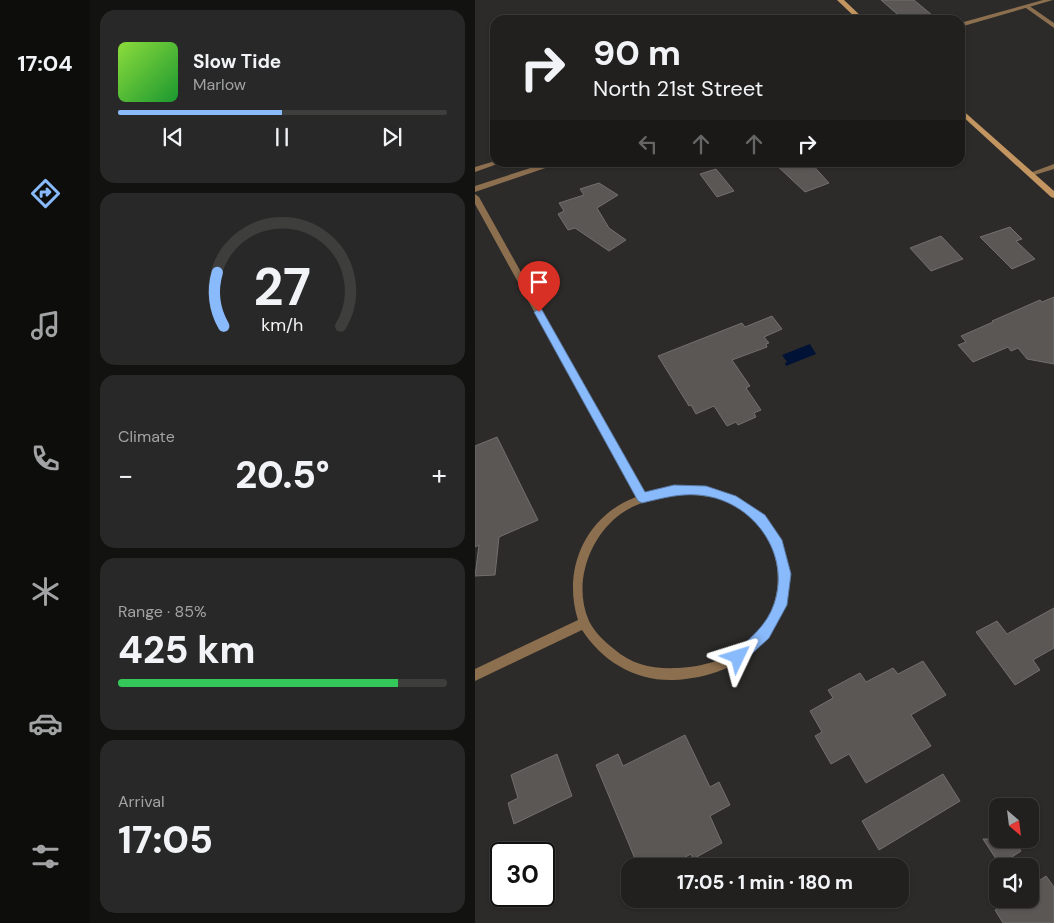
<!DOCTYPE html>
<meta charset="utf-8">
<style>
:root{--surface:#21201f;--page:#292828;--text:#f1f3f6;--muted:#a2a3a4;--line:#3e3e3d;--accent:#89bafc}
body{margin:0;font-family:"DM Sans",sans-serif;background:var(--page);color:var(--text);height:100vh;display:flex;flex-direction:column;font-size:19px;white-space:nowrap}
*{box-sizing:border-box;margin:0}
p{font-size:16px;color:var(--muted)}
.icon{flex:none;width:28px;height:28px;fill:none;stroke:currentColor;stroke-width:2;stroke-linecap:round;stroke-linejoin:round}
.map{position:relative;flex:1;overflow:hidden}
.details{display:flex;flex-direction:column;gap:10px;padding:10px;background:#121211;width:385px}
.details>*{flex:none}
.guide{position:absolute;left:15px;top:15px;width:475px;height:152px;border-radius:15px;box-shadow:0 1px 4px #0004,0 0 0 1px var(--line);background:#21201f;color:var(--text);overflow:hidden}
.needle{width:32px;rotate:152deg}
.tools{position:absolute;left:514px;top:798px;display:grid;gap:10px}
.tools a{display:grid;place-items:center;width:50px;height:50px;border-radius:10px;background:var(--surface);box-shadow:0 1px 4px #0004,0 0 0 1px var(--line);font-size:25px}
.speed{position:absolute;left:15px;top:842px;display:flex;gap:10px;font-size:25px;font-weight:700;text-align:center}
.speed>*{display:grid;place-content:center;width:65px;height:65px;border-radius:50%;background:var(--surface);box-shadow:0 1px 4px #0004,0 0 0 1px var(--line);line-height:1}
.speed .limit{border:2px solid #111;border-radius:8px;background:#fff;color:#111}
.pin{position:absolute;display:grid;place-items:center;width:42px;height:42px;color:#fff;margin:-51px -21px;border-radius:50% 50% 50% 0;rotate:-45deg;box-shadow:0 0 5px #0007}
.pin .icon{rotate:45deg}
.me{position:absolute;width:55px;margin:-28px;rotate:49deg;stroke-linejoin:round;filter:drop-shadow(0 0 4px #0008)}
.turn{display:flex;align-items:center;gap:18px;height:105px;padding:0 20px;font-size:22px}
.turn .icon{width:65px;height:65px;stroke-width:2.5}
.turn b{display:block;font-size:35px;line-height:42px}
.lanes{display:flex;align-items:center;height:48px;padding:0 20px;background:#0003;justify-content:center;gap:25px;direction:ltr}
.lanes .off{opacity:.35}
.big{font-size:38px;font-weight:800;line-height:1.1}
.details .tile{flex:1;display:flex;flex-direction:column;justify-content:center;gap:8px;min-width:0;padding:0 18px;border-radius:15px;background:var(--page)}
.details .dial{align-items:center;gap:0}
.dial svg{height:130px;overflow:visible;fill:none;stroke:var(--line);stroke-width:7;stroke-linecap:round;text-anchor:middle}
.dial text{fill:var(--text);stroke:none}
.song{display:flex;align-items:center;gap:15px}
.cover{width:60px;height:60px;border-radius:8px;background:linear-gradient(135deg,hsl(90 70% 55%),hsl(130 70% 35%))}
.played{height:5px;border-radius:2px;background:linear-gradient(90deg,var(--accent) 50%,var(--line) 50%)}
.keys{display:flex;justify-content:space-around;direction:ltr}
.heat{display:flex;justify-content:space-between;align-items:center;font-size:28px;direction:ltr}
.charge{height:8px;border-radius:4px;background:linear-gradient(90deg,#34c759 85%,var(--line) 0)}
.trip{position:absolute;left:146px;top:858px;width:288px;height:50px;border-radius:15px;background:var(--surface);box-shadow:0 1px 4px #0004,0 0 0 1px var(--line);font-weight:800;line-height:50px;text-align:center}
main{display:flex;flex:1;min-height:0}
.menu{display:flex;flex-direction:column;width:90px;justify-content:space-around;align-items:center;background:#0d0d0c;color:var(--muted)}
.menu .icon{width:35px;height:35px}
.menu .selected{color:var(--accent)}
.menu b{font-size:22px;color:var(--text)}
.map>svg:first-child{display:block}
.water{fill:#001337}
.building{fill:#5a5755;stroke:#726f6d}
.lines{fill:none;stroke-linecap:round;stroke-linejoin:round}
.lane{fill:#8c6f4f;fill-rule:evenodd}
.street{fill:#8c6f4f;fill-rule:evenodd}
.secondary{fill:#c39561;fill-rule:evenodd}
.route{fill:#89bafc;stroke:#5979a4}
</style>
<main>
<nav class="menu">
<b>17:04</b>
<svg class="icon selected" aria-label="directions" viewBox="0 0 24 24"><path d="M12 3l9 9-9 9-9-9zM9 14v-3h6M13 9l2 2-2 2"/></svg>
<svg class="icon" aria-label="music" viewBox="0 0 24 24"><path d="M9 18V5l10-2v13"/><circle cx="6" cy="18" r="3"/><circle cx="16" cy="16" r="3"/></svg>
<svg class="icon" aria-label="phone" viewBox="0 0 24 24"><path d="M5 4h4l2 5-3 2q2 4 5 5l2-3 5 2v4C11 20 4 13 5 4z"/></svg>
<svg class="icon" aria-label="climate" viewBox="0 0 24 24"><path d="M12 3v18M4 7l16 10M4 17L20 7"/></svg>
<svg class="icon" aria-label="car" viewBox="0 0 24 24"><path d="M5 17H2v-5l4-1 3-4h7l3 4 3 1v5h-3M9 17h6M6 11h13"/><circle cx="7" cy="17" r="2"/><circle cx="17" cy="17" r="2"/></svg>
<svg class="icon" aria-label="filters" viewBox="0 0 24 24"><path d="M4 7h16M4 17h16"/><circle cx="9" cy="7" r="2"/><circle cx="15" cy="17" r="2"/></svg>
</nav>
<section class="details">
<div class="tile">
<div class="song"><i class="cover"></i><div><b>Slow Tide</b><p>Marlow</p></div></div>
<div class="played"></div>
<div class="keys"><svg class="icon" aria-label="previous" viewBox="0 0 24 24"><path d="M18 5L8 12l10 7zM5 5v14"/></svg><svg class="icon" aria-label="pause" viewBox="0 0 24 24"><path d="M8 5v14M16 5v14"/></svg><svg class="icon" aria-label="next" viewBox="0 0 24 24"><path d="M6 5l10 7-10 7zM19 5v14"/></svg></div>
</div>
<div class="tile dial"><svg viewBox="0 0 100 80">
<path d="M14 69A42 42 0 1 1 86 69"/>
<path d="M14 69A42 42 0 0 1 10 36" stroke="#89bafc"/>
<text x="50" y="56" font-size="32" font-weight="700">27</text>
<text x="50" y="72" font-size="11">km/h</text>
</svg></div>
<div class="tile"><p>Climate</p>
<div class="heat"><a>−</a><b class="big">20.5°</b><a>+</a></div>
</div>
<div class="tile"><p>Range · 85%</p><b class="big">425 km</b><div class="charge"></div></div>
<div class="tile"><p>Arrival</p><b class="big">17:05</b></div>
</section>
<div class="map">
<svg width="579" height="923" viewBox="0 0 579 923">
<rect width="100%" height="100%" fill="#2c2b29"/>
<!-- water -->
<polygon class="water" points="335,344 341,354 311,366 310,363 312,362 307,355"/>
<!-- building -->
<g class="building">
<polygon points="406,0 439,0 463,20 429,20"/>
<polygon points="298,162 335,162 354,183 330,192"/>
<polygon points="241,169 259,191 242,197 225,174"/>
<polygon points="124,183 143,195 122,208 134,228 151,240 134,251 100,228 93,230 83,214 89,211 84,203 109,195 105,189"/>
<polygon points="535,227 547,239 541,241 560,259 537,269 505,237"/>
<polygon points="466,236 488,259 456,271 435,248"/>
<polygon points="579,297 579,364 552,359 543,348 536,351 533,347 498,362 483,345 491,342 486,336 518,322 517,321 565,300 567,302"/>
<polygon points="297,316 307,329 289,337 294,343 291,344 292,347 257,360 275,386 271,388 286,410 279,413 281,417 263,425 261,422 252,426 239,406 221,414 216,405 214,406 183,356 267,323 270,327"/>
<polygon points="22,437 63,520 24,537 20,575 0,576 4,545 0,547 0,446"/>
<polygon points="579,608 579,648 558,660 565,670 540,685 501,632 522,621 532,634"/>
<polygon points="448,661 471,695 436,715 456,746 391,783 374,754 356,764 340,736 347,732 335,711 358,698 353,690 385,673 391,682 418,668 423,674"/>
<polygon points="210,735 235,787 244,782 255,805 235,816 247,843 218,859 216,854 194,866 163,866 121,765 143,754 148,766"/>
<polygon points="82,754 97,796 39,824 33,803 43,798 36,775"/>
<polygon points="468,774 485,801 404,850 387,821"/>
<polygon points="508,839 538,839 546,851 525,865"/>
<polygon points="571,876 579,887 579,923 528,923 520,910 537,899 555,899 555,887"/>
</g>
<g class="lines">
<!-- lane -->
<g class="lane">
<polygon points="553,5 579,23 579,28 551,8 550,7"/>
<polygon points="579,164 579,169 556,176 552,174"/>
</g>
<!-- street -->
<g class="street">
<polygon points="568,0 578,0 485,27 485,23"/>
<polygon points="20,161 20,162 28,162 0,172 0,167"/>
<polygon points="74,162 88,162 0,192 0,186"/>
<path d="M0,194L4,197L170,494C179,491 189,487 199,486C249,481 301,509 312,560C316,576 314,593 308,608C293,655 246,678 198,680C160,681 127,661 107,630L0,681V669L103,620C87,570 110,516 161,497L0,204ZM199,494C216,495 235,495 251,501C309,524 320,601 275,641C256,659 228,667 202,668C178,669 157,665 139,649C129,641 120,633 114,621C98,585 113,540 143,516C159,503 180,499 199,494Z"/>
</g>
<!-- secondary -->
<g class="secondary">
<polygon points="362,0 369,0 390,20 383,20"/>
<polygon points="485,108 579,191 579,198 576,197 485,114"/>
</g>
</g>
<!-- route -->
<path class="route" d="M64,309L67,310L170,492L199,485L231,486L261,496L290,515L307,540L316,574L312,605L294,638L268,662L263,663L258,662L256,657L258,653C275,639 292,625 299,604C316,555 280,504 231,496C209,492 188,498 167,503L163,501L59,312Z"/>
</svg>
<div class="tools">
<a><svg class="needle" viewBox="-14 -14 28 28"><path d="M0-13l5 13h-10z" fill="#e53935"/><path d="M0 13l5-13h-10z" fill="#a2a3a4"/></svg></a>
<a><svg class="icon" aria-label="sound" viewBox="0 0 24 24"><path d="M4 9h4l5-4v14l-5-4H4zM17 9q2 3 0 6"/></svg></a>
</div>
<div class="speed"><div class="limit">30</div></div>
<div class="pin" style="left:64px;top:312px;background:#d93025"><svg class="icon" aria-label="arrive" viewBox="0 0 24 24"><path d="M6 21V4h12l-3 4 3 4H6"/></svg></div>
<svg class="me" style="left:263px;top:657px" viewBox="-20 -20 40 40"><path d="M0-17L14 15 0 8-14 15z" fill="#89bafc" stroke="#fff" stroke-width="4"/></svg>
<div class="trip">17:05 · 1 min · 180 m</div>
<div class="guide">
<div class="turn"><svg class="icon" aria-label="right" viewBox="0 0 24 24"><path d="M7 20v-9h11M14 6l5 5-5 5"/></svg><div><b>90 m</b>North 21st Street</div></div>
<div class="lanes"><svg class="icon off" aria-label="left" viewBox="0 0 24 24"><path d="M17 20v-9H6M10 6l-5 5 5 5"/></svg><svg class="icon off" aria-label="ahead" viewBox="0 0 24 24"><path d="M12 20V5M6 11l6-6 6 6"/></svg><svg class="icon off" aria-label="ahead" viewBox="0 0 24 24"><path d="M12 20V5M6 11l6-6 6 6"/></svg><svg class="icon" aria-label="right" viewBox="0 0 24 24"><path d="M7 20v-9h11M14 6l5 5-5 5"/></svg></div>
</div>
</div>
</main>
